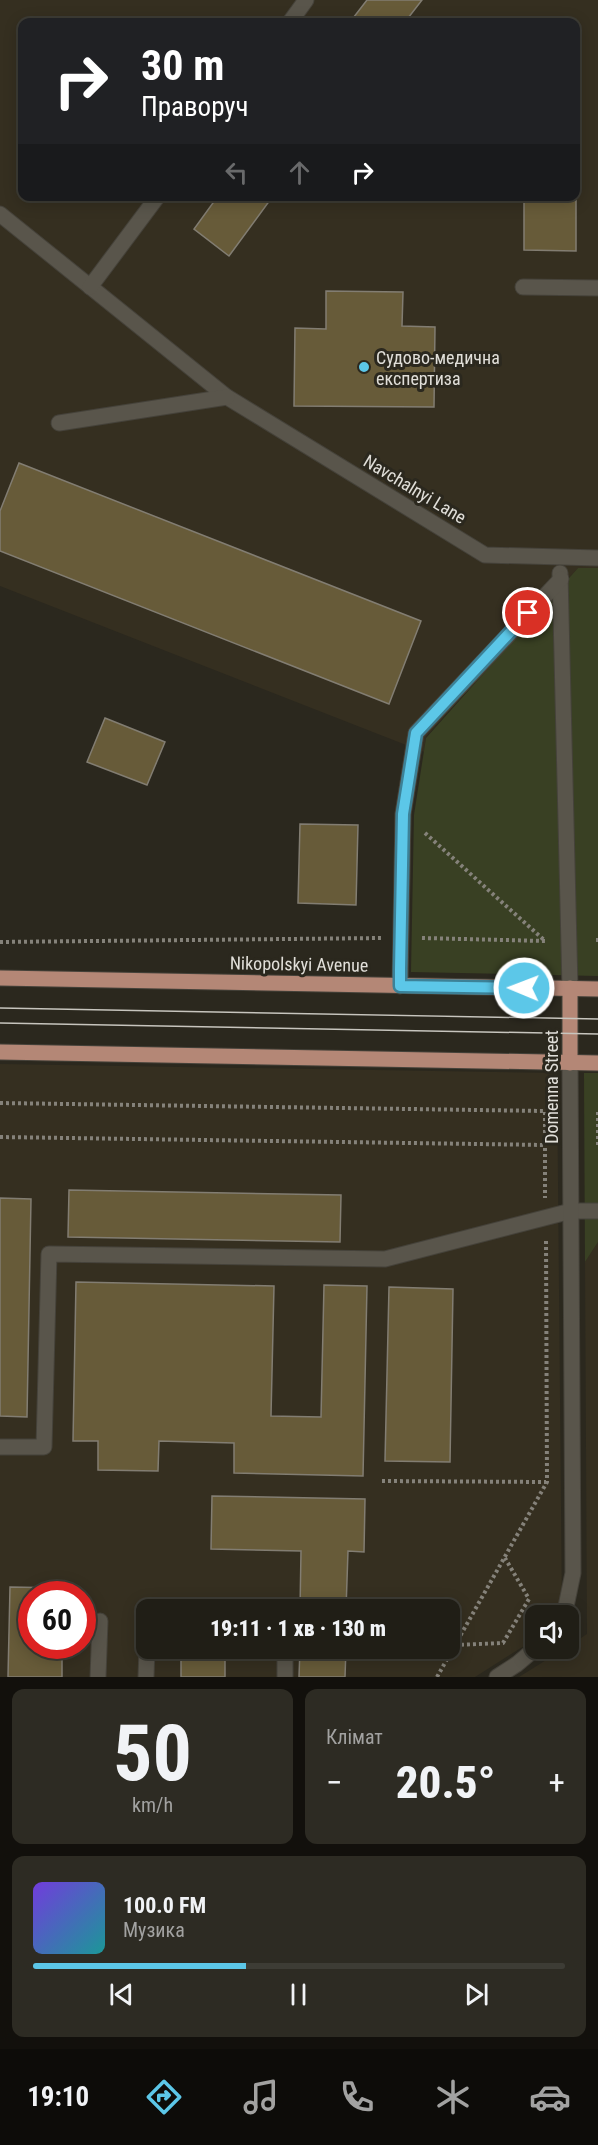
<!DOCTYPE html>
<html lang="uk">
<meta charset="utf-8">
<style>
:root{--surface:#201e16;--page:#2d2b23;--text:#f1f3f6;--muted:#a2a2a1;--line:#3d3c35;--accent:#5cc7e8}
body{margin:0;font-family:"Roboto Condensed",sans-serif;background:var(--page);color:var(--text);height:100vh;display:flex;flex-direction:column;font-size:22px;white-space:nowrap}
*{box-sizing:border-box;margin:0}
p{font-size:20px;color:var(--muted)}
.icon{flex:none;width:33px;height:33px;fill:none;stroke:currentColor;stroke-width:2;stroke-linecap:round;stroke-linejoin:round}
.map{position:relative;height:1677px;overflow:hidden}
.side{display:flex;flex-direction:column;gap:12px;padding:12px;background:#12100c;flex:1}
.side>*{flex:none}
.banner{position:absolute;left:18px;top:18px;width:562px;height:183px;border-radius:12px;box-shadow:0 3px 15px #0003,0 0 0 2px var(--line);background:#202124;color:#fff;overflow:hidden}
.fabs{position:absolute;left:525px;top:1605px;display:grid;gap:12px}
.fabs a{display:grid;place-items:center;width:54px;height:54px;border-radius:12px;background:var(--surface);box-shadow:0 3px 15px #0003,0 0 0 2px var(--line);font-size:30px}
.speed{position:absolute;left:18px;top:1581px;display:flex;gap:12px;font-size:30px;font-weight:700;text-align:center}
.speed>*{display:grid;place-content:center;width:78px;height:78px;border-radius:50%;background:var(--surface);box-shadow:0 3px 15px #0003,0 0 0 2px var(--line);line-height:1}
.speed .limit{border:9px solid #d22;background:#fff;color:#111}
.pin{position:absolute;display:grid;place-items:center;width:51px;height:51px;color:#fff;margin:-26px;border:3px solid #fff;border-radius:50%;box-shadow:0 2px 6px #0007}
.me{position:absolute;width:66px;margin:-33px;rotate:271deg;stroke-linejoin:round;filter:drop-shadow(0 0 4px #0008)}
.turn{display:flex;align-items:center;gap:21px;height:126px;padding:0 24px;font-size:27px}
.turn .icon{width:78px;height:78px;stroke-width:2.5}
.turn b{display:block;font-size:42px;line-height:51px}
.lanes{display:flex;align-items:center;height:57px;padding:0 24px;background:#0003;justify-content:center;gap:30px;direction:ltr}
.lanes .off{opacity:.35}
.big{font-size:45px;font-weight:800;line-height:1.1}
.side .widget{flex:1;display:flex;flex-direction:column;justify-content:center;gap:9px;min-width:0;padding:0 21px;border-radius:12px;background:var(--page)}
.side .dial{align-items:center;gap:0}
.dial b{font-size:78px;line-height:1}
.song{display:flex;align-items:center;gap:18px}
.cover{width:72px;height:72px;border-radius:9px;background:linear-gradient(135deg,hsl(260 70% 55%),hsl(180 70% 35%))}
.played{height:6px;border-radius:3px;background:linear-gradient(90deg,var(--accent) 40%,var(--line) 40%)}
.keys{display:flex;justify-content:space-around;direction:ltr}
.heat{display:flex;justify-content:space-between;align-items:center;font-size:33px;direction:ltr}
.side .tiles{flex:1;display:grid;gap:12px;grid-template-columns:1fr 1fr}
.widget:last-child{grid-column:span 2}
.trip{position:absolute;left:136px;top:1599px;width:324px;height:60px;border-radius:12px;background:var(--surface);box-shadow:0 3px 15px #0003,0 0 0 2px var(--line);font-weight:800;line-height:60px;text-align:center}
.tabs{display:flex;height:96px;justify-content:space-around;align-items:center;background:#0d0c09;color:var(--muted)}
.tabs .icon{width:42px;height:42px}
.tabs .selected{color:var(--accent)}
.tabs b{font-size:27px;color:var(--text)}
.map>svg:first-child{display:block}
.built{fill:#352f20;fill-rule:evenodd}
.green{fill:#394023}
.building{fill:#675b39;stroke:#827d72;stroke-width:1.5}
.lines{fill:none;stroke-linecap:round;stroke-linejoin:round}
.minor-casing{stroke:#45423a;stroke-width:17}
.major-casing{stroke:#45423a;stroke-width:17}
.path{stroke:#85827a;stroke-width:4;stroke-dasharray:3 3;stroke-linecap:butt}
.minor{stroke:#59554b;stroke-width:15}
.major{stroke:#b48776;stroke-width:15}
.tram{stroke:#c7c5be;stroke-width:1.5}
.route-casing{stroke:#3c8197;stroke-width:15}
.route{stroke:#5cc7e8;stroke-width:10}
.poi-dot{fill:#5cc7e8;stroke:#2b281e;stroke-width:2}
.labels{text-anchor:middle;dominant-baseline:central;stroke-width:6;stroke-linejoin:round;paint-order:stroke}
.poi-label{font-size:18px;fill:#e1dfd9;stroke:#2b281e;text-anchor:start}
.street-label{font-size:18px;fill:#e1dfd9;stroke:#2b281e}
</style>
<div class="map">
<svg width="598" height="1677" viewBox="0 0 598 1677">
<rect width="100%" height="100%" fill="#2b281e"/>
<!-- built -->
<g class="built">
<path d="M0,0H598V568H578L426,737L424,752L0,586ZM22,22H576V196H22Z"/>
<path d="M0,1064L557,1073L562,1615L536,1616L535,1639L475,1677H0ZM32,1594H82V1646H32ZM147,1610H450V1648H147Z"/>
<polygon points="598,1242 598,1677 519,1677 564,1649 568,1648 569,1646 587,1634 585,1262"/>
</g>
<!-- green -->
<g class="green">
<polygon points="578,568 598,568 598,976 411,972 414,815 426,738"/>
<polygon points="584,1073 598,1073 598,1242 585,1262"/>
</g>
<!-- building -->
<g class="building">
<polygon points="367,0 422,0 405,22 350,22"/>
<polygon points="576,125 576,251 524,250 524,196 576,196"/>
<polygon points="218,196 273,196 229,256 194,229"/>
<polygon points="326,291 403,292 402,326 435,327 434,407 294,406 295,328 326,329"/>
<polygon points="19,463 421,621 389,704 0,551 0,511"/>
<polygon points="105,718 165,742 147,785 87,762"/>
<polygon points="300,824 358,825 356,905 298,903"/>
<polygon points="69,1190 341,1195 340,1242 68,1237"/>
<polygon points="0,1198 31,1199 27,1417 0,1416"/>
<polygon points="76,1282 274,1286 271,1416 321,1417 324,1285 367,1286 363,1476 234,1473 234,1443 159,1441 158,1471 98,1470 98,1441 73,1441"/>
<polygon points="389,1287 453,1289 450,1462 385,1461"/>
<polygon points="212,1496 365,1499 364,1552 348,1551 346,1610 300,1610 301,1551 211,1549"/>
<polygon points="10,1587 64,1588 64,1594 32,1594 32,1646 62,1646 62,1677 8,1677"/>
<rect x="181" y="1648" width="44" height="29"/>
<polygon points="300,1648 346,1648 345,1677 299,1677"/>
</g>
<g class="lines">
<!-- minor casing -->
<g class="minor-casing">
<g id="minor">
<polyline points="290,22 306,0"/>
<polyline points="0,214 227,397 485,555 598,558"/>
<polyline points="90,287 158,196"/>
<polyline points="523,287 598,288"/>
<polyline points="59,423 227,397"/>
<polyline points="560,573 570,988"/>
<polyline points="400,986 403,814 416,733 561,579"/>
<polyline points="0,1447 44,1447 49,1254 385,1259 571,1211 598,1211"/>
<polyline points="564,1616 573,1573 570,1063"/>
<polyline points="98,1677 100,1621"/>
<polyline points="146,1677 147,1648"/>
<polyline points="285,1677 285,1648"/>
<polyline points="497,1677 517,1664 536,1648"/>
</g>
</g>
<!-- major casing -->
<g class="major-casing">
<g id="major">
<polyline points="0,978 598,989"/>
<polyline points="570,988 570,1063"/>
<polyline points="0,1052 598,1063"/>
</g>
</g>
<!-- path -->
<g class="path">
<polyline points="425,833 544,940"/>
<polyline points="422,938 545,941"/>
<polyline points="596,940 598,940"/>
<polyline points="0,942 382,938"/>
<polyline points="0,1103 545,1111 545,1198"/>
<polyline points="598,1112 598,1146"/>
<polyline points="0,1137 545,1145"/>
<polyline points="382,1481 546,1482"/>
<polyline points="455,1645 503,1643 529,1599 505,1558"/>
<polyline points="437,1677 547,1482 546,1239"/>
</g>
<!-- minor -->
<use href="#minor" class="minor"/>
<!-- major -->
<use href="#major" class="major"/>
<!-- tram -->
<g class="tram">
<polyline points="0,1008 598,1019"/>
<polyline points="0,1023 598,1034"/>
</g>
</g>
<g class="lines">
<!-- route casing -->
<g class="route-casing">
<polyline id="route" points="524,988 400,986 400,969 403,814 416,733 528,613"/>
</g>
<!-- route -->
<use href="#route" class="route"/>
</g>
<!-- markers -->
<circle class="poi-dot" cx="364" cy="367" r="6"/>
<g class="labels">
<!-- poi labels -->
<g class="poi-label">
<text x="376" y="357">Судово-медична<tspan x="376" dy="21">експертиза</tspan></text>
</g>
<!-- street labels -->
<g class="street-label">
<text transform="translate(415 489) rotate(31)">Navchalnyi Lane</text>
<text transform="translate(299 964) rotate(1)">Nikopolskyi Avenue</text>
<text transform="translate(551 1087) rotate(-90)">Domenna Street</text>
</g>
</g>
</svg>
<div class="fabs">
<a><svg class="icon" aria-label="sound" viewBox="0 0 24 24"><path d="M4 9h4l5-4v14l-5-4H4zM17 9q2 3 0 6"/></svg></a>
</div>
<div class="speed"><div class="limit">60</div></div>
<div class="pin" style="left:528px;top:613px;background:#d93025"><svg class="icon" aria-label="arrive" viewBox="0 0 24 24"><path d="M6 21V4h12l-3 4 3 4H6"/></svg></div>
<svg class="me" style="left:524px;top:988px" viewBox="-20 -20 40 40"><circle r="17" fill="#5cc7e8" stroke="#fff" stroke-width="3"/><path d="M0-11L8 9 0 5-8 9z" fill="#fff"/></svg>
<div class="trip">19:11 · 1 хв · 130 m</div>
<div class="banner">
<div class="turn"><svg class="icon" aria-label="right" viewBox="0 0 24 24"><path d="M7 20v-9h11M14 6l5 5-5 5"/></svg><div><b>30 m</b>Праворуч</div></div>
<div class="lanes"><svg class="icon off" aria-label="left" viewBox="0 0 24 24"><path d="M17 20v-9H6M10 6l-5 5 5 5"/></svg><svg class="icon off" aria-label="ahead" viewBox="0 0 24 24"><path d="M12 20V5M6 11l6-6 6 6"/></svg><svg class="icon" aria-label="right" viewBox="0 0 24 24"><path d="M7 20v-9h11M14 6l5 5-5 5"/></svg></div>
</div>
</div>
<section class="side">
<div class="tiles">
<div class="widget dial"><b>50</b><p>km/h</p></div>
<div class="widget"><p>Клімат</p>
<div class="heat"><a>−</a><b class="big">20.5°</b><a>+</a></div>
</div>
<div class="widget">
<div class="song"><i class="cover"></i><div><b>100.0 FM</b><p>Музика</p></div></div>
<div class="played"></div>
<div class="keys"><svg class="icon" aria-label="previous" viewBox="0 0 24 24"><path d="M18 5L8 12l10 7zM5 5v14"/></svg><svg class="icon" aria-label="pause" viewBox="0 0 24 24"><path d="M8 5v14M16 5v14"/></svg><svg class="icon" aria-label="next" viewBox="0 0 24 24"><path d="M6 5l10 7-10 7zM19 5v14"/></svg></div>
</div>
</div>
</section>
<nav class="tabs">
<b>19:10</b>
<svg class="icon selected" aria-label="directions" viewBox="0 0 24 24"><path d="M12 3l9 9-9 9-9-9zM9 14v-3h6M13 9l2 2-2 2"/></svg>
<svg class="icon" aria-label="music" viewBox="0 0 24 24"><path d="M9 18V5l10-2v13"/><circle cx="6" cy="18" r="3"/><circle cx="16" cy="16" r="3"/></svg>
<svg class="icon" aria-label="phone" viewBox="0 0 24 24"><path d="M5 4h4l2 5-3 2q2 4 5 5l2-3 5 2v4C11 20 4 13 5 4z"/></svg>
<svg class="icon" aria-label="climate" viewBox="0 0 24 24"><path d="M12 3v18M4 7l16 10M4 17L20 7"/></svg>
<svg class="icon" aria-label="car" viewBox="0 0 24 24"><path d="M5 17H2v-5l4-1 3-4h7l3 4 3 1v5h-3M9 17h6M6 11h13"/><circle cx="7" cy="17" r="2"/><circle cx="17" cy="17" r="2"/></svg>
</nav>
